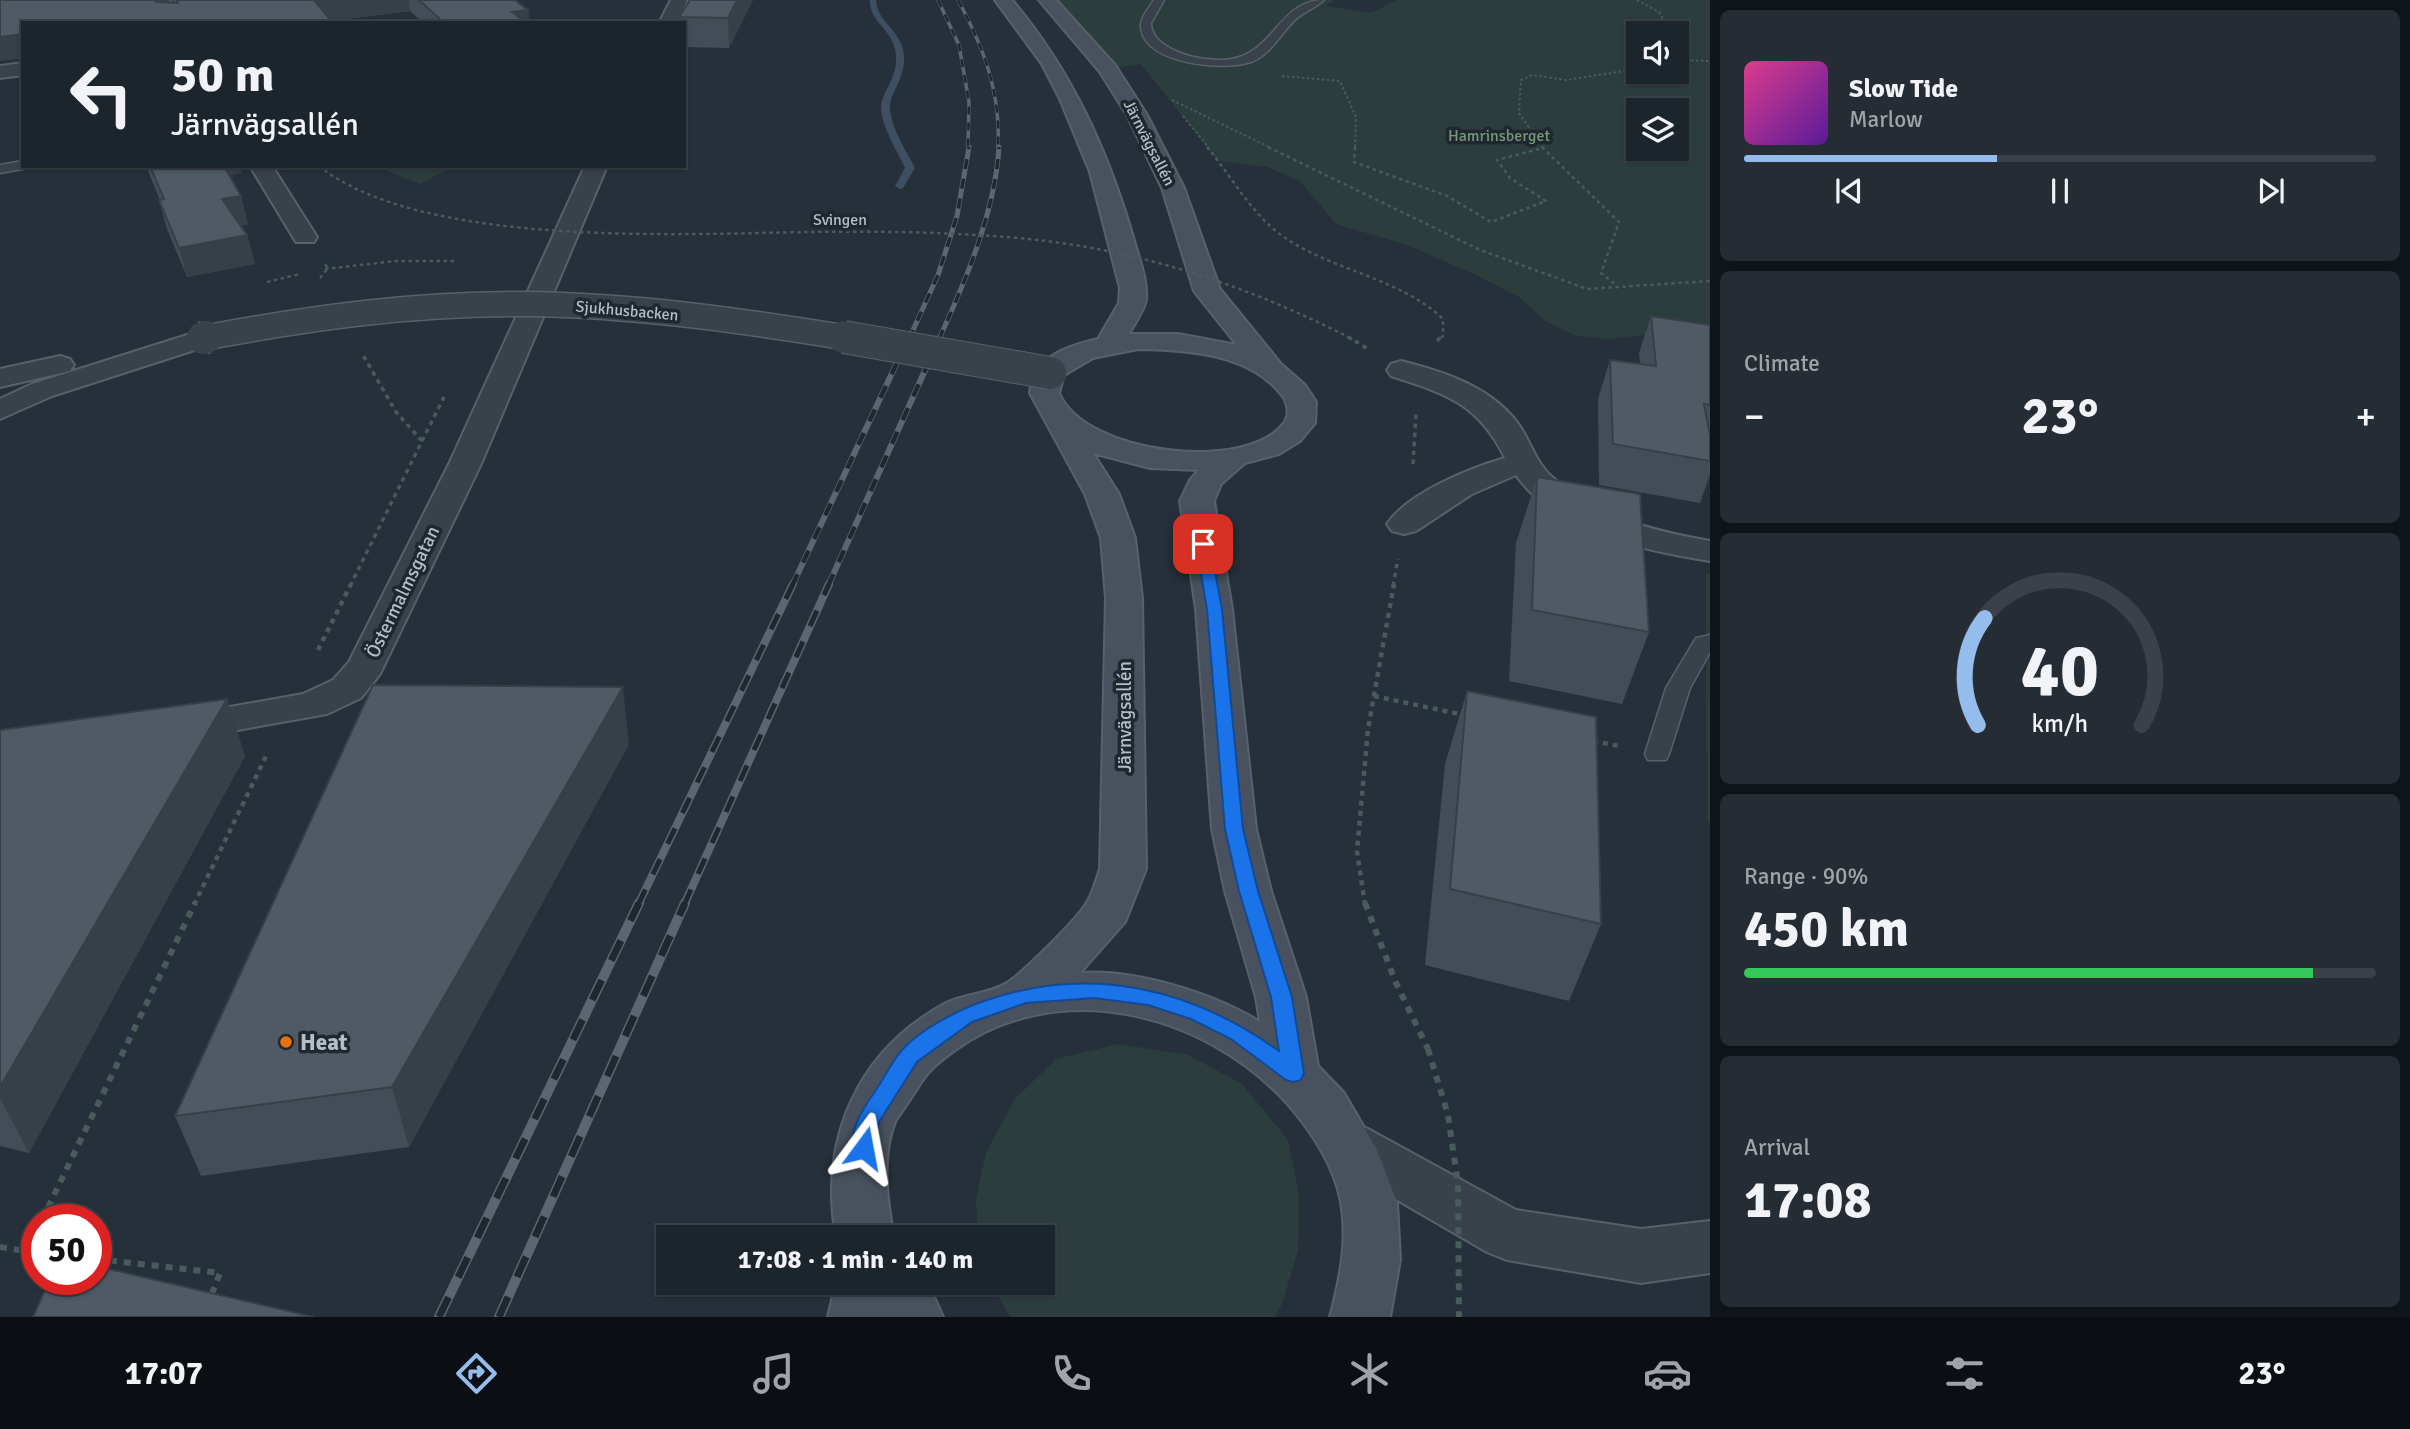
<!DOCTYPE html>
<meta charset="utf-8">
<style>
:root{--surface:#1c242c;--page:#252c34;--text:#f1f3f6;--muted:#a0a4a9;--line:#3a4148;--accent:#94bdec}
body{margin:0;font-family:Signika,sans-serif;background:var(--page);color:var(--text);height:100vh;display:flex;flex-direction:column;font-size:26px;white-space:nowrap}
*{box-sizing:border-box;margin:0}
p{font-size:23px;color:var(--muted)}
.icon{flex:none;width:38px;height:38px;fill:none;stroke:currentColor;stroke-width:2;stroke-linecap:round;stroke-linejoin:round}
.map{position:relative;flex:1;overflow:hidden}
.details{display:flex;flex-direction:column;gap:10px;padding:10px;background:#0f1418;width:700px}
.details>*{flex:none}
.guide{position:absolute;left:21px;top:21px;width:665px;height:147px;border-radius:0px;box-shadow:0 2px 5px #0004,0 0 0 2px var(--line);background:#1c242c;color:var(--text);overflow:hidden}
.fabs{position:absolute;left:1626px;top:21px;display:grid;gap:14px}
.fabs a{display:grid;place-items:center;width:63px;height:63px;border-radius:0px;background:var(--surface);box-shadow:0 2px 5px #0004,0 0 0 2px var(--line);font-size:35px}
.speed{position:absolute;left:21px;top:1204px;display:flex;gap:14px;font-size:35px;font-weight:700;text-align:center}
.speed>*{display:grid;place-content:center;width:91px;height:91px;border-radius:50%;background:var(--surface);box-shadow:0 2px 5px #0004,0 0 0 2px var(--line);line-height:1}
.speed .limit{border:10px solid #d22;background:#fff;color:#111}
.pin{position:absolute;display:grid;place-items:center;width:60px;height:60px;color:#fff;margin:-30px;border-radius:14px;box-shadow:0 4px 10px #0006}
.me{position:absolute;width:77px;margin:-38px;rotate:13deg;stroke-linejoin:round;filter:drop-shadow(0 0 5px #0008)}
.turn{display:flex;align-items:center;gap:24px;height:147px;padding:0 35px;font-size:32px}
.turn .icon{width:91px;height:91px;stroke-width:2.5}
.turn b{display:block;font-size:49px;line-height:60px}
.big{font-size:52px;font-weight:700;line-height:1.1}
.details .card{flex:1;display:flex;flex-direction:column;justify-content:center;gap:10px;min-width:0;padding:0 24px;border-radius:10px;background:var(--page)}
.details .dial{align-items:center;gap:0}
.dial svg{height:182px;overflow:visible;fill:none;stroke:var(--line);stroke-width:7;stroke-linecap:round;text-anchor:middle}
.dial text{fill:var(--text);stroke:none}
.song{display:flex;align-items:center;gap:21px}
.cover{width:84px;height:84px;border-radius:10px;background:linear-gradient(135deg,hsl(330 70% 55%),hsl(270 70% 35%))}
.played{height:7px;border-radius:4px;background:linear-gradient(90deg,var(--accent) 40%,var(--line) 40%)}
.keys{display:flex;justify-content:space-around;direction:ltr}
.heat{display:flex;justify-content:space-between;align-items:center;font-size:38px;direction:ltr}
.charge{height:10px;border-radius:5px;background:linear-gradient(90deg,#34c759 90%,var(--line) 0)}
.trip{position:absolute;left:656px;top:1225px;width:399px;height:70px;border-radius:0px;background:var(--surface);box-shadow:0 2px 5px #0004,0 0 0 2px var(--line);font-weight:700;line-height:70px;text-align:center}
.tabs{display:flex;height:112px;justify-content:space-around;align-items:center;background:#0b0e12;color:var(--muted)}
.tabs .icon{width:49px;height:49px}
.tabs .on{color:var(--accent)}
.tabs b{font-size:32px;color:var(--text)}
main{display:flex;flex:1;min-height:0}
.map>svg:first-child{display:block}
.green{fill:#2b3e3d;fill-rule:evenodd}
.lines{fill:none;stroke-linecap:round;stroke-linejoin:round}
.stream{fill:#3d4f61;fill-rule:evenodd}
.service-casing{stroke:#586068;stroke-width:3}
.minor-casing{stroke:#586068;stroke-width:4}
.tertiary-casing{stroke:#586068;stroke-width:4}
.secondary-casing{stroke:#586068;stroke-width:4}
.path-far4{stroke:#4a5b5c;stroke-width:2;stroke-dasharray:2.5 2.5;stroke-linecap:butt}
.path-far3{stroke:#4a5b5c;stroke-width:2.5;stroke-dasharray:3.5 3.5;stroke-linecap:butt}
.path-far2{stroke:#4a5b5c;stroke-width:3.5;stroke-dasharray:4.5 4.5;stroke-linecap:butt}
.path-far1{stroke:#4a5b5c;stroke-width:4.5;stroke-dasharray:5 5;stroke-linecap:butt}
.path{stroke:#4a5b5c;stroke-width:6;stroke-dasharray:7 7;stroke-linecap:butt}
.service{fill:#39424a;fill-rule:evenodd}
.minor{fill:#39424a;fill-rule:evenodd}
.tertiary{fill:#39424a;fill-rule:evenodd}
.secondary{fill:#48515d;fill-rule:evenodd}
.rail-far4-casing{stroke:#5c6671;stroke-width:3.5}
.rail-far3-casing{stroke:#5c6671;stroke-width:5}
.rail-far2-casing{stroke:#5c6671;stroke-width:6}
.rail-far1-casing{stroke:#5c6671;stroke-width:8}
.rail-casing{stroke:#5c6671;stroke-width:10}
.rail-far4{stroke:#1f272f;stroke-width:2.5;stroke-dasharray:8;stroke-linecap:butt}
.rail-far3{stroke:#1f272f;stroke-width:3.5;stroke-dasharray:10;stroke-linecap:butt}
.rail-far2{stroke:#1f272f;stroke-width:4.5;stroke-dasharray:13;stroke-linecap:butt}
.rail-far1{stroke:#1f272f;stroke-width:5;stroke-dasharray:17;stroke-linecap:butt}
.rail{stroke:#1f272f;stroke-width:7;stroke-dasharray:22;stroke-linecap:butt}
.tertiary-bridge-far1-casing{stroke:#586068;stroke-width:27;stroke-linecap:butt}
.tertiary-bridge-casing{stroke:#586068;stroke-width:34;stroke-linecap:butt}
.path-bridge-far2{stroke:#4a5b5c;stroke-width:2.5;stroke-dasharray:3.5 3.5;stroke-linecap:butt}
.path-bridge-far1{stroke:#4a5b5c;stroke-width:3.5;stroke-dasharray:4.5 4.5;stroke-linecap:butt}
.path-bridge{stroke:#4a5b5c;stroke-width:6;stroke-dasharray:7 7;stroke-linecap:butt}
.tertiary-bridge-far1{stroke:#39424a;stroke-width:24}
.tertiary-bridge{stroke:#39424a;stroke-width:32}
.wall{fill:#444d57}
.shaded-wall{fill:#373f47}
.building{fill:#4f5a65;stroke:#373f47;stroke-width:2}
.route{fill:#1a73e8;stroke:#114b97;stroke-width:2}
.food-dot{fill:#e8710a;stroke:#1f272f;stroke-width:2.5}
.labels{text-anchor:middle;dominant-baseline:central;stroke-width:7;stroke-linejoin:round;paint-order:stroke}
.far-park-label{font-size:16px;fill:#76997c;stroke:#1f272f}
.far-street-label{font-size:16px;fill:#b5bdc6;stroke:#1f272f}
.street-label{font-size:19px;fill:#b5bdc6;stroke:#1f272f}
.near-poi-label{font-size:23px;font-weight:bold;fill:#b5bdc6;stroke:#1f272f;text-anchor:start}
</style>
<main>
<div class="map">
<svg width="1710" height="1317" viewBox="0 0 1710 1317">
<rect width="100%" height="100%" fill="#26303a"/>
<!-- green -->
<g class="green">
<path d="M1045,0H1335L1325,6L1372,13L1396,0H1710V338L1665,333L1605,339L1574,335L1545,321L1519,297L1474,274L1410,246L1336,224L1300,181L1267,167L1218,161L1141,64L1108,69ZM1638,33H1676V72H1638ZM1638,110H1676V149H1638Z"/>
<polygon points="376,166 450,168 420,184"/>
<polygon points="1706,573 1710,574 1710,824 1707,821"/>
<polygon points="1118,1044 1188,1055 1242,1084 1288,1140 1299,1195 1298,1250 1282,1304 1275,1317 1010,1317 991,1283 1043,1283 1043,1237 978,1237 976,1199 986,1153 1015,1099 1056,1059"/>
</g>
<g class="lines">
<!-- stream -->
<path class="stream" d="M870,0H876C877,20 896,28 902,46C911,74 889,91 890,108C891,128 906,150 915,168L903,188L900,189L895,186L905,168C897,150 882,128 881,108C881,90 903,74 894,46C889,28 869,20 870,0Z"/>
<!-- service casing -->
<g class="service-casing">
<g id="service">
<path d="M1154,0H1164L1151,23C1151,36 1163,45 1174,50C1187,57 1201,59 1216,60C1274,63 1275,0 1324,0C1316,7 1306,11 1297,18C1281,32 1272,54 1251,62C1224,71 1147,65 1141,29C1139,19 1149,8 1154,0Z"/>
<polygon points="23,161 23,166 28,168 0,173 0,165"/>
<polygon points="1710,635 1710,652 1690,688 1669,754 1666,760 1648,760 1645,754 1666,688 1696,638"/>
</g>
</g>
<!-- minor casing -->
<g class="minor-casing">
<g id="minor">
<polygon points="153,0 169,0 182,23 164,23"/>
<polygon points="671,0 687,0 677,23 659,23"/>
<polygon points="23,63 23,75 0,78 0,66"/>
<polygon points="250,166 272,166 317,237 314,242 296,242"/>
<polygon points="585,166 607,166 481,464 380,674 361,698 327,714 182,740 168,736 162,727 168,718 303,694 333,680 349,662 449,464"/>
<path d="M1401,361C1445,372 1495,388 1521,428C1531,444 1537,464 1552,477C1596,517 1653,531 1710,541V561C1643,550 1558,534 1516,475L1472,494L1416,531L1404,534L1392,531L1387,524C1408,493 1470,468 1505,458C1478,403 1446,394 1391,376L1387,370L1391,364Z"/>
<polygon points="1349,1122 1368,1129 1516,1210 1641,1229 1710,1221 1710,1273 1641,1283 1507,1260 1487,1252 1330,1161 1322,1145 1330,1129"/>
</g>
</g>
<!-- tertiary casing -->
<g class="tertiary-casing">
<g id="tertiary">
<polygon points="203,330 213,332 217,338 213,344 52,396 0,419 0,399 32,384"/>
<polygon points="60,356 70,359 74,365 70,371 0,387 0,369"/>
</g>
</g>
<!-- secondary casing -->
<g class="secondary-casing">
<g id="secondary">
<path d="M995,0H1012C1071,70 1107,149 1133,237C1138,256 1148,280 1146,300C1144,311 1134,324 1129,334H1178L1237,345L1194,291L1162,188L1127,115L1100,72L1039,0H1056L1115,65L1147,115L1184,188L1220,289L1281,364L1305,385L1316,402L1315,423L1300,441L1279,454L1245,463L1221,484L1214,501L1232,609L1256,829L1271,891L1306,997L1318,1066L1344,1093L1377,1150L1397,1202L1400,1260L1390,1317H1330C1340,1279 1348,1241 1341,1202C1334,1165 1310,1129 1285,1101C1202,1012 1059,976 955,1050C926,1071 926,1075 907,1104C903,1110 898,1116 895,1122C881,1157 887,1202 894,1237H836C819,1139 857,1051 946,1003C965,994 989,994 1007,983C1023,973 1076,920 1086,904C1093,894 1096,880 1100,869L1106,598L1101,538L1085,494L1030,393C1032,357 1068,346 1098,339L1119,303L1120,288L1090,172L1060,99L1042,64ZM1138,349C1187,350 1248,353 1281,394C1288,402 1290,415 1284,423C1248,473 1084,455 1059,393L1064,375L1093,358ZM1093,453L1150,468L1199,470L1190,480L1180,501L1196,609L1212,829L1225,891L1256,997L1260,1022C1213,993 1135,969 1080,973L1125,922L1146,869L1142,598L1135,538L1119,494Z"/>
<polygon points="836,1283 923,1283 934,1297 943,1317 828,1317"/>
</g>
</g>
<!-- path-far4 -->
<g class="path-far4">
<polyline points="1637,0 1659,12 1671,33"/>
<polyline points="1676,60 1710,61"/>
<polyline points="1282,76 1340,81 1356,117 1355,148"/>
<polyline points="1172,100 1271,148"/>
<polyline points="1183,116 1209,148"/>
<polyline points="1543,148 1519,113 1521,80 1532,75 1566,80 1631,70 1638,59"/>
</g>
<!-- path-far3 -->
<g class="path-far3">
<path d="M1207,147C1227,171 1245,202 1268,224C1315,269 1395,273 1443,319V336L1439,339"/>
<polyline points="1268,147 1480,250 1587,289 1710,281"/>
<polyline points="1355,147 1354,162 1447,196 1491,222 1546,201 1510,178 1497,160 1543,148"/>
<polyline points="1542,147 1619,222 1601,273 1615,284"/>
<polyline points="325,269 396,261 456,261"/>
<polyline points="320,278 328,268 324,263"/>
<polyline points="267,282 300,274"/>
</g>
<!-- path-far2 -->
<g class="path-far2">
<polyline points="1355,341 1368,349"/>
<polyline points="1437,341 1441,337"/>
<polyline points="422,441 444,397"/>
<polyline points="1413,464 1416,414"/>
<polyline points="350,586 422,441 396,412 363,355"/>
<polyline points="1393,586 1398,559"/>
</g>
<!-- path-far1 -->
<g class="path-far1">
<polyline points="318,650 351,584"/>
<polyline points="1374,696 1464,715"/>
<polyline points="1593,741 1619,746"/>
<polyline points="194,905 267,754"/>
<polyline points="1365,905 1357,851 1368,729 1394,584"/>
</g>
<!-- path -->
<g class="path">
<polyline points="1365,903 1396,983 1428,1049"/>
<polyline points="42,1220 195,903"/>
<polyline points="0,1247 37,1253"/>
<polyline points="27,1252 37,1232"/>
<polyline points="96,1259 220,1273 211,1296"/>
</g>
<!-- service -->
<use href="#service" class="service"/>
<!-- minor -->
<use href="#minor" class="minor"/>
<!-- tertiary -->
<use href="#tertiary" class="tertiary"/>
<!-- secondary -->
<use href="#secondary" class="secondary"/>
<!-- rail-far4 casing -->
<g class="rail-far4-casing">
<g id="rail-far4">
<polyline points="938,0 959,45 969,102 968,148"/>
<path d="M958,0C984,48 1001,93 998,148"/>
</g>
</g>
<!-- rail-far3 casing -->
<g class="rail-far3-casing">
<g id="rail-far3">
<polyline points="909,339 938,275 957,216 969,147"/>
<path d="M939,339C966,280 995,212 999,147"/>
</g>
</g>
<!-- rail-far2 casing -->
<g class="rail-far2-casing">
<g id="rail-far2">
<polyline points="792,586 909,337"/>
<polyline points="828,586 940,337"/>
</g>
</g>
<!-- rail-far1 casing -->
<g class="rail-far1-casing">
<g id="rail-far1">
<polyline points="638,905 793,584"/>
<polyline points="684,905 829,584"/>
</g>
</g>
<!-- rail casing -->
<g class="rail-casing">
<g id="rail">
<polyline points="439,1317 639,903"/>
<polyline points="499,1317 685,903"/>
</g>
</g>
<!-- rail-far4 -->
<use href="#rail-far4" class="rail-far4"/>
<!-- rail-far3 -->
<use href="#rail-far3" class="rail-far3"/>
<!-- rail-far2 -->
<use href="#rail-far2" class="rail-far2"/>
<!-- rail-far1 -->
<use href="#rail-far1" class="rail-far1"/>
<!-- rail -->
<use href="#rail" class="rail"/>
<!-- tertiary-bridge-far1 casing -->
<g class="tertiary-bridge-far1-casing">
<path id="tertiary-bridge-far1" d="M203,338C309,318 416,303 524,304C635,305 745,321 855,339"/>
</g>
<!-- tertiary-bridge casing -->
<g class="tertiary-bridge-casing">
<g id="tertiary-bridge">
<polyline points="844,337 1050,373"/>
<polyline points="203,338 206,337"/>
</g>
</g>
<!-- path-bridge-far2 -->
<path class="path-bridge-far2" d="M319,166C422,248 680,234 809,232C875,231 941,232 1006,237C1129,246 1243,283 1352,339"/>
<!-- path-bridge-far1 -->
<polyline class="path-bridge-far1" points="1348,337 1355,341"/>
<!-- path-bridge -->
<polyline class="path-bridge" points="1428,1049 1448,1115 1458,1184 1459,1317"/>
<!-- tertiary-bridge-far1 -->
<use href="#tertiary-bridge-far1" class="tertiary-bridge-far1"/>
<!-- tertiary-bridge -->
<use href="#tertiary-bridge" class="tertiary-bridge"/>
</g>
<!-- wall -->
<g class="wall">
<polygon points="0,0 173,3 172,0 515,0 528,10 530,23 423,23 410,11 331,21 23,23 23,58 0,61"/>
<polygon points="753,0 729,48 684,47 684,23 680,23 679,17"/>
<polygon points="146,166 239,166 241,173 229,175 241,196 248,224 241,226 247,235 255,264 187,277 167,229 159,200 160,200"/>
<polygon points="1651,316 1710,325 1710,475 1700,503 1599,485 1598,399 1610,360 1640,364 1639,353"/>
<polygon points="1537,477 1649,632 1622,704 1509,681 1516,543"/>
<polygon points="1467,691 1601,924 1569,1001 1425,965 1445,764"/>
<polygon points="0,730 245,756 29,1153 0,1146"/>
<polygon points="629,744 409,1147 201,1176 175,1116"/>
</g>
<!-- shaded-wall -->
<g class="shaded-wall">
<polygon points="314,0 409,0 410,11 319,22"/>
<polygon points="737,0 753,0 729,48 728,18"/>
<polygon points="528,10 530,23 524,23 524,21 512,12"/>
<polygon points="23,34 23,58 0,61 0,37"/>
<polygon points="219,166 239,166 241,173 221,176"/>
<polygon points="241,196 248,224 229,228 222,199"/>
<polygon points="247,235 255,264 187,277 179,248"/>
<polygon points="623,687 629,744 409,1147 392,1087"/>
<polygon points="227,699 245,756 29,1153 0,1098 0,1087"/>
</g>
<!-- building -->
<g class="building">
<polygon points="0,0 155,0 156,2 178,3 177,0 317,0 314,0 333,23 23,23 23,34 0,37"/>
<polygon points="419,0 515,0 528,10 512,12 524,21 441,20"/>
<polygon points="690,0 737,0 728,18 679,17"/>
<polygon points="150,166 224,166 241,196 222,199 247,235 179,248 159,200 164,199"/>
<polygon points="1651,316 1710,325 1710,405 1704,404 1710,435 1710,461 1613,444 1610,360 1656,366"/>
<polygon points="1537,477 1640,494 1649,632 1532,610"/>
<polygon points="373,685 623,687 392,1087 175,1116"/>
<polygon points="1467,691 1596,717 1601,924 1450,889"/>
<polygon points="227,699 0,1087 0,730"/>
<polygon points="96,1266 314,1317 33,1317 50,1279 96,1279"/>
</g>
<!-- route -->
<path class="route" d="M1203,539L1210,544L1222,609L1243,829L1258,891L1292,997L1304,1073L1301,1080L1293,1082L1286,1080L1231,1039L1191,1019L1148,1005L1094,998L1026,1003L972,1022L917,1062L879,1122L872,1155L864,1158L856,1155C845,1132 865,1106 878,1087C885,1076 892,1062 901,1051C920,1029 960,1009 987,1000C1092,965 1191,988 1279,1051L1271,997L1239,891L1225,829L1207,609L1196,544Z"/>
<!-- markers -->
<circle class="food-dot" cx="286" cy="1042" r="7"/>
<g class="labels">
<!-- far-park labels -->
<g class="far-park-label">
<text x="1499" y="136">Hamrinsberget</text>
</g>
<!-- far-street labels -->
<g class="far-street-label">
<text transform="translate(1149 143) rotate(63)">Järnvägsallén</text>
<text x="840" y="220">Svingen</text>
<text transform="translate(627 311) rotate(5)">Sjukhusbacken</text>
</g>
<!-- street labels -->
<g class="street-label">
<text transform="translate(403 592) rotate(-64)">Östermalmsgatan</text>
<text transform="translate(1125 717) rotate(-90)">Järnvägsallén</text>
</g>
<!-- near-poi labels -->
<g class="near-poi-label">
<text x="300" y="1042">Heat</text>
</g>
</g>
</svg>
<div class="fabs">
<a><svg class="icon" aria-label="sound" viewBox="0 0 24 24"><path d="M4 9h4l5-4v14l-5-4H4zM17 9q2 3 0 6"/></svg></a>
<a><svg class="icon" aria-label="layers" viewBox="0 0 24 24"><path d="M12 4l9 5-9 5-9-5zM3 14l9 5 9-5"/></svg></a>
</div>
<div class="speed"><div class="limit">50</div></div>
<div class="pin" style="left:1203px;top:544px;background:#d93025"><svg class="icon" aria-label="arrive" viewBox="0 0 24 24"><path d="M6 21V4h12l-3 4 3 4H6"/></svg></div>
<svg class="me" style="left:864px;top:1148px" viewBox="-20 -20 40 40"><path d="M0-17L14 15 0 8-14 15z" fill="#1a73e8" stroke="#fff" stroke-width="4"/></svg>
<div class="trip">17:08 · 1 min · 140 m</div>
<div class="guide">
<div class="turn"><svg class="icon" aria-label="left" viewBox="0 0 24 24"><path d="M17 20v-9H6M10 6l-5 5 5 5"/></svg><div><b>50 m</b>Järnvägsallén</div></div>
</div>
</div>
<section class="details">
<div class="card">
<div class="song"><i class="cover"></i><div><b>Slow Tide</b><p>Marlow</p></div></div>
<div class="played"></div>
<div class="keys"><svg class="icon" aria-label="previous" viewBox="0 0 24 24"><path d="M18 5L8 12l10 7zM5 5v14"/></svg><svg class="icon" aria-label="pause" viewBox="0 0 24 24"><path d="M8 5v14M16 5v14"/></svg><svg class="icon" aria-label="next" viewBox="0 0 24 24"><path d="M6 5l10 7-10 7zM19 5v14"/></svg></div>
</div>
<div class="card"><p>Climate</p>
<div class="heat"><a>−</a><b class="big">23°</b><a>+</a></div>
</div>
<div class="card dial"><svg viewBox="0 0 100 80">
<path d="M14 69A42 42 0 1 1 86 69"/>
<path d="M14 69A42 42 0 0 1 17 22" stroke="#94bdec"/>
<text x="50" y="56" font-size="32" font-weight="700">40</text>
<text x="50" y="72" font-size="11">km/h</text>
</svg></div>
<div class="card"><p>Range · 90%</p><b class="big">450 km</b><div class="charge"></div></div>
<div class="card"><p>Arrival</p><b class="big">17:08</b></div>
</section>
</main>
<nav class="tabs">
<b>17:07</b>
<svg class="icon on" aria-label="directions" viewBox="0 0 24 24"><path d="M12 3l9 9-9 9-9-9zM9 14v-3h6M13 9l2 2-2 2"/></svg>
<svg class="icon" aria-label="music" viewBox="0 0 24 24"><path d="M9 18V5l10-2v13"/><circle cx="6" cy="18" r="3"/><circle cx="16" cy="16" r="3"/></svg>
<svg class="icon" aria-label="phone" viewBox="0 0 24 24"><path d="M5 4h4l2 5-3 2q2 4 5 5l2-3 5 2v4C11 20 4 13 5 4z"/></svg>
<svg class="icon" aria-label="climate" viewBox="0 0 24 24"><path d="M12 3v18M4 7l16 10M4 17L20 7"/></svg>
<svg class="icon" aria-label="car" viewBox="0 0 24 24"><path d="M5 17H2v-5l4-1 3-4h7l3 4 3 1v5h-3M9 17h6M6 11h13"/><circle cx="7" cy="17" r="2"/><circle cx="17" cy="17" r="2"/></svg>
<svg class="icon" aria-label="filters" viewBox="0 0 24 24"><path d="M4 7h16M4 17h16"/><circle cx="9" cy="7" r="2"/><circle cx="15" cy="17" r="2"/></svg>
<b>23°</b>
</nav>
